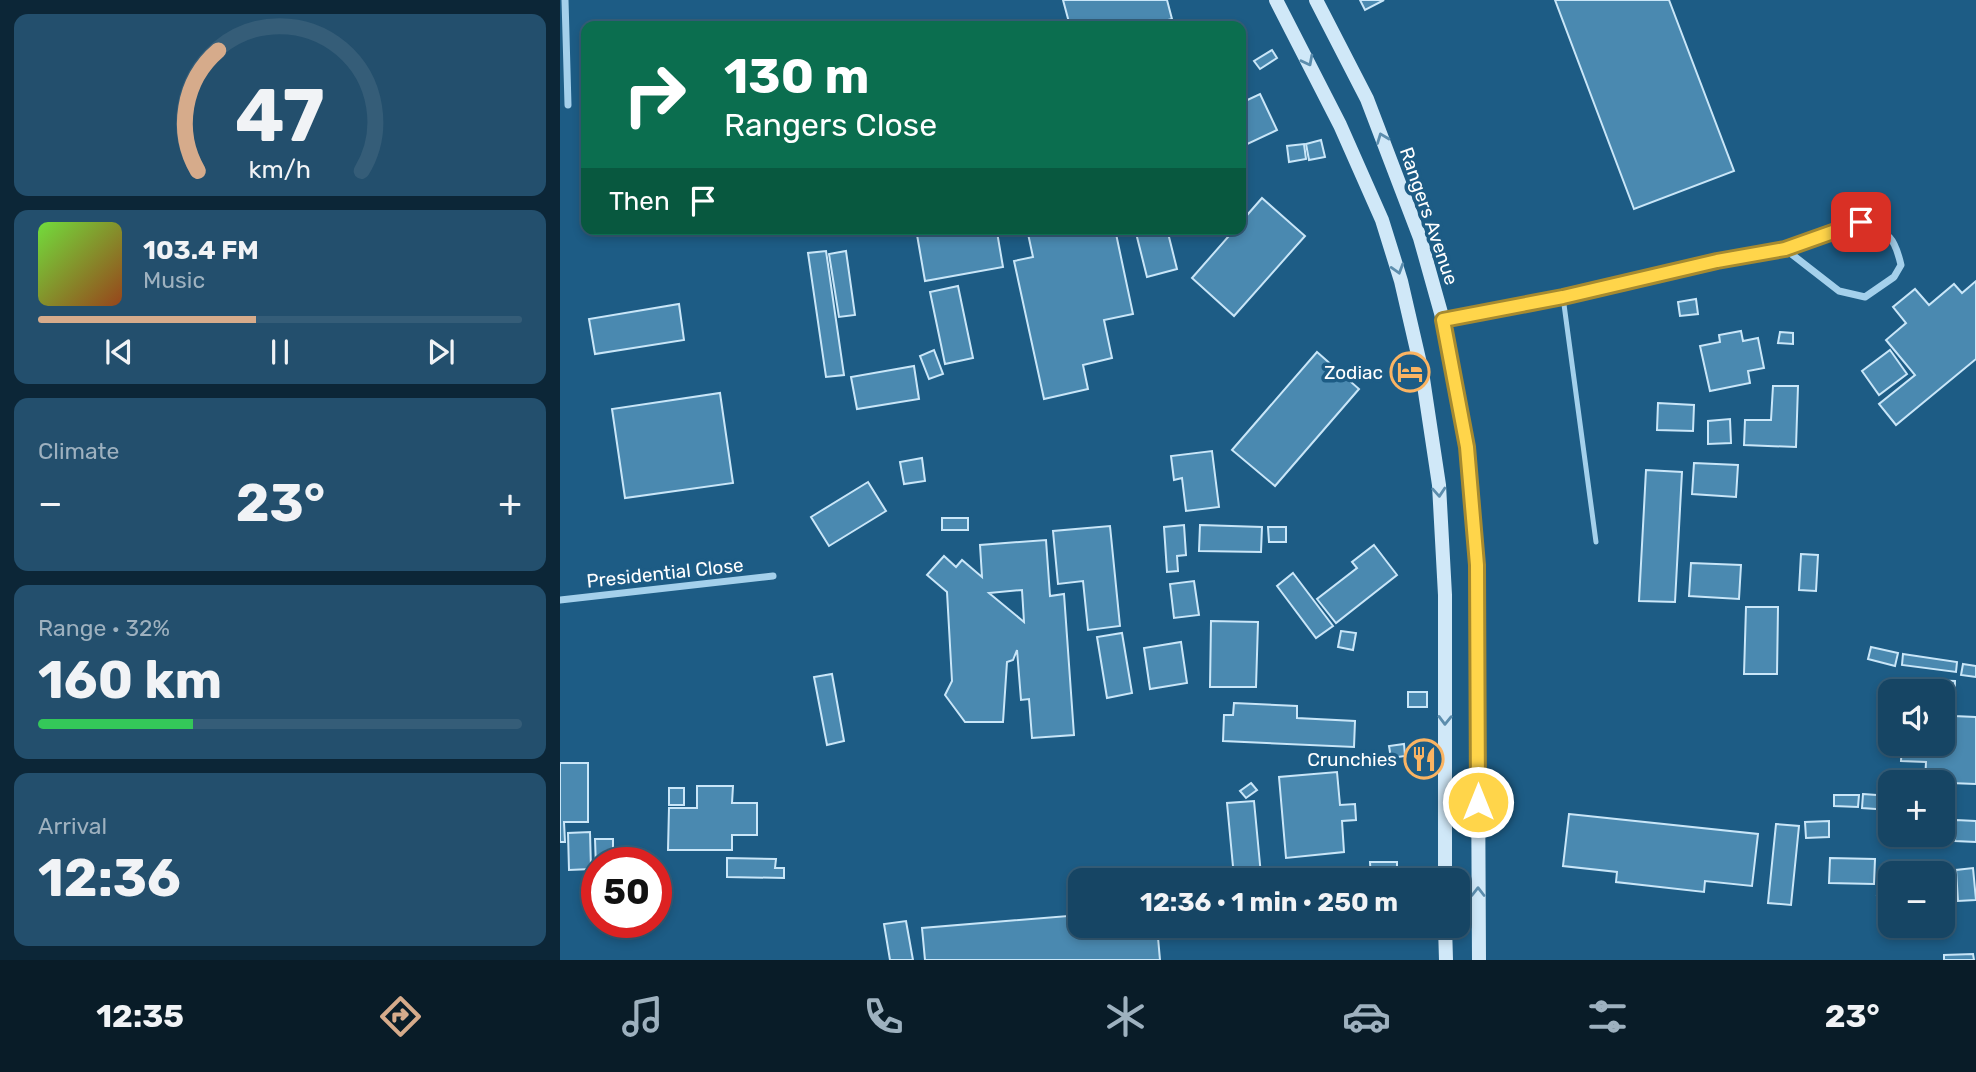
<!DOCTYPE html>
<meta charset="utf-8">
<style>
:root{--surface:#164564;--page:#234f6d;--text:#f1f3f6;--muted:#9eb1bf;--line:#355d78;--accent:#d6ab8b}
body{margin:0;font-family:Rubik,sans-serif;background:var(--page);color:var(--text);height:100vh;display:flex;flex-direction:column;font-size:26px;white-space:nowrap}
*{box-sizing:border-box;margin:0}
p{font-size:23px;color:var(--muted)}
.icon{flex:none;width:38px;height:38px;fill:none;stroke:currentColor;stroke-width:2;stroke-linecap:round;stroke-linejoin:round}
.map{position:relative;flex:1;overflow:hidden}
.details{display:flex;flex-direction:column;gap:14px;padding:14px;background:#0c2637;width:560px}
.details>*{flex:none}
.hud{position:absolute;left:21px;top:21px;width:665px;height:214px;border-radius:14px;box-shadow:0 4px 10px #0003,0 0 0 2px var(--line);background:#0b6e4f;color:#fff;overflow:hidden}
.buttons{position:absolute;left:1318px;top:679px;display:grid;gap:14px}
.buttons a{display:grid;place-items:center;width:77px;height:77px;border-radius:14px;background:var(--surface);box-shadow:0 4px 10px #0003,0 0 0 2px var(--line);font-size:35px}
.speed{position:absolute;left:21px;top:847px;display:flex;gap:14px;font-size:35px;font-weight:700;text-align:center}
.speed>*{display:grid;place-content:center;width:91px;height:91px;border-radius:50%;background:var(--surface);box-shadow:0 4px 10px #0003,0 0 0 2px var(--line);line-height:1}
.speed .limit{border:10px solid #d22;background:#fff;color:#111}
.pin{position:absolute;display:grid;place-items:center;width:60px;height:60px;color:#fff;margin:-30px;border-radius:14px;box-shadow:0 4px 10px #0006}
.me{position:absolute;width:77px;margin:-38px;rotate:0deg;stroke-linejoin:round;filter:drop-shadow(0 0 5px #0008)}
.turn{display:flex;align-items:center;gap:24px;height:147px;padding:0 28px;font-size:32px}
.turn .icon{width:91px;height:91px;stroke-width:2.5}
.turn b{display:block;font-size:49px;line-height:60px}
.then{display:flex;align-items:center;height:66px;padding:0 28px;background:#0003;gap:14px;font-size:26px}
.big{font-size:52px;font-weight:700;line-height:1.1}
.details .card{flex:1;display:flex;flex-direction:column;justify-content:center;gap:10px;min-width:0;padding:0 24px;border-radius:14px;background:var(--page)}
.details .dial{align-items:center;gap:0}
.dial svg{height:182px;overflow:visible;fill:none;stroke:var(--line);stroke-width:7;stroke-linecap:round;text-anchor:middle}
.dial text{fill:var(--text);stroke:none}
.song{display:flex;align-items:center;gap:21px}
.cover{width:84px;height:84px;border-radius:10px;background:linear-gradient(135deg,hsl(100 70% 55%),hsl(20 70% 35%))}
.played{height:7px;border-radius:4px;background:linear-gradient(90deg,var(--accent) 45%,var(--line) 45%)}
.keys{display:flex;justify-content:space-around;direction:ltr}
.heat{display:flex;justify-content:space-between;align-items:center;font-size:38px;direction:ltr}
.charge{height:10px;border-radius:5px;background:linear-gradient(90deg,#34c759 32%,var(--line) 0)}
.trip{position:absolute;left:508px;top:868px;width:402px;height:70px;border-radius:14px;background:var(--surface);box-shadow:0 4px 10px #0003,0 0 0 2px var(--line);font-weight:700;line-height:70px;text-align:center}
.menu{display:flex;height:112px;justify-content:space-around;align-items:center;background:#091c28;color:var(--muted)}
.menu .icon{width:49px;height:49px}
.menu .selected{color:var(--accent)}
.menu b{font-size:32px;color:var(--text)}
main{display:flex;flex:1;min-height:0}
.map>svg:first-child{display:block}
.building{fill:#4a89b0;stroke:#c9e6f8;stroke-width:2;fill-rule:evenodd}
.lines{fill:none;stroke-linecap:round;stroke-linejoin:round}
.service{stroke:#a4d0eb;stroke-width:5}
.minor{stroke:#a4d0eb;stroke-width:7}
.secondary{stroke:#d0e8f8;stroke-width:14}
.oneway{stroke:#5c8dad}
.route-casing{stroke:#a68a30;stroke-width:18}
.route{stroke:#ffd54a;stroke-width:12}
.labels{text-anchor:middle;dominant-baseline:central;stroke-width:7;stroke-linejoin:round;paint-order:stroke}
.street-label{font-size:19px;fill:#fff;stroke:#1d5c85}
.poi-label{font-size:19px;fill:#fff;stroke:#1d5c85;text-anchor:end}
</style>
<main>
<section class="details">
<div class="card dial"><svg viewBox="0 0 100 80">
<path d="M14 69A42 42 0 1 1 86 69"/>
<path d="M14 69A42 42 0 0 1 23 16" stroke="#d6ab8b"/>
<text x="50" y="56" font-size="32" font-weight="700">47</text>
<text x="50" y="72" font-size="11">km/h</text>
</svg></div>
<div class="card">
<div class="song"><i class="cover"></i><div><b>103.4 FM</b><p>Music</p></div></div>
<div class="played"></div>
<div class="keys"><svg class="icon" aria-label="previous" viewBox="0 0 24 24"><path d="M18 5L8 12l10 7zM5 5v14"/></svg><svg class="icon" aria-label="pause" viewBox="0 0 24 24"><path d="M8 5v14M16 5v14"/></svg><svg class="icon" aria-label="next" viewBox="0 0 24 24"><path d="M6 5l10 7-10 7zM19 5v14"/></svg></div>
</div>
<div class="card"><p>Climate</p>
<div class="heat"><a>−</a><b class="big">23°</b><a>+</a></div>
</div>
<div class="card"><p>Range · 32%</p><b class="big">160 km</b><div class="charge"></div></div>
<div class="card"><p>Arrival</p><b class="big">12:36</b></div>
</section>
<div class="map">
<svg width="1416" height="960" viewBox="0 0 1416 960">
<rect width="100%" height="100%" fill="#1d5c85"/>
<!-- building -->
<g class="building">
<polygon points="503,0 607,0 612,19 584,26 510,26"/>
<polygon points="800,0 824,0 805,10"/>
<polygon points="995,0 1109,0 1174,171 1074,209"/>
<polygon points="712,50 717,58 700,69 694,61"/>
<polygon points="700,94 717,130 681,147 681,103"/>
<polygon points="761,140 765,157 749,160 746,144"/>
<polygon points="744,144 746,159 729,162 727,146"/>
<polygon points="702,198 745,236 674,316 632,278 675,229 681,229 681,222"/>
<polygon points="182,229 223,229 183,234"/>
<polygon points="356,229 453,229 437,232 443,267 365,281"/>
<polygon points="467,229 555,229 573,314 544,320 552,358 523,365 528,389 484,399 454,261 473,257"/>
<polygon points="575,229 607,229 617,269 587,277"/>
<polygon points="266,251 284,375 266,377 248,253"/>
<polygon points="286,251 295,315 279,317 269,254"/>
<polygon points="1416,281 1416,359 1336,425 1319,404 1355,375 1326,340 1346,323 1333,307 1355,289 1369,305 1394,284 1402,293"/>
<polygon points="398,286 413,358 385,364 370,292"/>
<polygon points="1136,299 1138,314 1120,316 1118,302"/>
<polygon points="119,304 124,340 35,354 29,319"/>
<polygon points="1181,331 1183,341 1198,338 1204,368 1188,371 1190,383 1150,391 1140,346 1160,342 1159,335"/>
<polygon points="1220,332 1233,333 1233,344 1218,343"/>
<polygon points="374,350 383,374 369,379 360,356"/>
<polygon points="1330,350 1347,374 1319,395 1302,371"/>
<polygon points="757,352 799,389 715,486 672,450"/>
<polygon points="354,366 359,399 297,409 291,377"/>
<polygon points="1213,386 1238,386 1236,447 1184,445 1185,420 1211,420"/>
<polygon points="160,393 173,483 65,498 52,409"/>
<polygon points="1098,403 1134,405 1133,431 1097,430"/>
<polygon points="1170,419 1171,443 1148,444 1148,421"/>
<polygon points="652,451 659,507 626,511 622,478 614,480 611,456"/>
<polygon points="362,458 365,481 344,484 340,462"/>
<polygon points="1134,463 1178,465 1176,497 1132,494"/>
<polygon points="1086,470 1122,472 1115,602 1079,601"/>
<polygon points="308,482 326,511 269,546 251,517"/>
<rect x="382" y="518" width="26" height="12"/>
<polygon points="624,525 626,555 617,556 618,571 607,572 604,527"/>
<polygon points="640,525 702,527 701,552 639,551"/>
<polygon points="550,526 560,626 528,630 523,581 498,584 493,531"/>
<polygon points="708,527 726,527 726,542 709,542"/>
<path d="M486,540L490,596L504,594L514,735L472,738L469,699L461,700L457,650L453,660L447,662L443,722H405L385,695L392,681L387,592L367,575L384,556L396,567L402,560L422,577L420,545ZM462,590L464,622L429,593Z"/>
<polygon points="814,545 837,575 776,623 757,599 797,568 792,562"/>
<polygon points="1241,554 1258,555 1256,591 1239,590"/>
<polygon points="1131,563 1181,565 1179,599 1129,596"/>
<polygon points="733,573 773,626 756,638 717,586"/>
<polygon points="634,581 639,615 614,618 610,584"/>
<polygon points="1186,607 1218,607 1217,674 1184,674"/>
<polygon points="651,621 698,622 696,687 650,687"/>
<polygon points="781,631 796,633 793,650 778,647"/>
<polygon points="562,633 572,693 547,698 537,637"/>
<polygon points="621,642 627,683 590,689 584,648"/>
<polygon points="1311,647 1338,653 1335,666 1308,659"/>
<polygon points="1343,654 1397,662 1396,672 1342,665"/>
<polygon points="1403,664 1416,666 1416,677 1401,675"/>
<polygon points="272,674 284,741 267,745 254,677"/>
<polygon points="1369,680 1395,681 1394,716 1416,717 1416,784 1365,782 1366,762 1341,761 1342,744 1382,744 1382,691 1369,691"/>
<rect x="848" y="692" width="19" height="15"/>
<polygon points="674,703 737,706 737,718 795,721 794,747 663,741 664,715 673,715"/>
<polygon points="844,744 845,756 831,758 829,746"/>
<polygon points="0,763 28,763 28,822 4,822 5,842 0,842"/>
<polygon points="777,772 780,805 795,804 796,820 782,821 784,852 726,858 719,777"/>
<polygon points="691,783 697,790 686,798 680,791"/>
<polygon points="137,786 173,786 172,803 197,803 197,835 172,835 172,850 108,850 109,808 137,808"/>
<rect x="109" y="788" width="15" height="17"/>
<polygon points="1303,794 1330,796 1330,810 1302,808"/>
<polygon points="1274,795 1299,795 1298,807 1274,806"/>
<polygon points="694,801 701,875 674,877 667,803"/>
<polygon points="1009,814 1198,834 1192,886 1145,881 1144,892 1056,882 1057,872 1003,866"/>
<polygon points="1396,820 1416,821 1416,842 1395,841"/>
<polygon points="1269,821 1269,837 1246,838 1245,822"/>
<polygon points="1216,824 1239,826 1231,905 1208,903"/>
<polygon points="30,832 31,869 9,870 8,833"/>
<polygon points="35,839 53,839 53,863 37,863 36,868"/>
<polygon points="167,858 216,859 215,868 224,868 224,878 167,877"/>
<polygon points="1270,858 1315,859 1314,884 1269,883"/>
<polygon points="810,862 837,862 837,880 811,880"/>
<polygon points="1413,868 1416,900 1398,901 1396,870"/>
<polygon points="1320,871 1336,873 1330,873 1330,896 1317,895"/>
<polygon points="1389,871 1391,899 1382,900 1382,873 1349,873"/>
<polygon points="520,915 520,926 597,926 600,960 365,960 362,928"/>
<polygon points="346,921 353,960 330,960 324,924"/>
<polygon points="1413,954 1414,960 1384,960 1384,955"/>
</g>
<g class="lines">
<!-- service -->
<polyline class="service" points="1003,297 1036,542"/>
<!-- minor -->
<g class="minor">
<polyline points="5,0 8,105"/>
<path d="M883,320L1003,297L1157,261L1225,249L1301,222C1329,234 1334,235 1341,265L1334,277L1305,297L1279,291L1225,249"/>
<polyline points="0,600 213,576"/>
</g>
<!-- secondary -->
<g class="secondary">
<polyline points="716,0 780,125 822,220 841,281 862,372 879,485 885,595 885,880"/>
<polyline points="756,0 807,99 860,238 883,320 907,447 917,565 919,960"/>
<polyline points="885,926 886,960"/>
</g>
</g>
<!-- one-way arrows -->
<defs><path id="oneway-chevron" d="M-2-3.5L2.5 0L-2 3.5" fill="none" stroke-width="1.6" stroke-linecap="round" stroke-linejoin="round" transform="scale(1.75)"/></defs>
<g class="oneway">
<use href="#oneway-chevron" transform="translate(748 61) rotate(63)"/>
<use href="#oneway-chevron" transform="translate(822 138) rotate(-111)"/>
<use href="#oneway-chevron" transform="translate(838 269) rotate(73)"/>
<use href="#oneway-chevron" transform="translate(879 492) rotate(86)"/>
<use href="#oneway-chevron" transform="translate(885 720) rotate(91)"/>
<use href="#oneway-chevron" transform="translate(918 892) rotate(-90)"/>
</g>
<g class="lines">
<!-- route casing -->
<g class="route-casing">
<polyline id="route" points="918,802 917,565 907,447 883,320 1003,297 1157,261 1225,249 1301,222"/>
</g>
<!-- route -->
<use href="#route" class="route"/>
</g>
<!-- icons -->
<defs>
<g id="hotel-ring" transform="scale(2.0125)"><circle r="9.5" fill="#1d5c85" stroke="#fbb462" stroke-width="1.5"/><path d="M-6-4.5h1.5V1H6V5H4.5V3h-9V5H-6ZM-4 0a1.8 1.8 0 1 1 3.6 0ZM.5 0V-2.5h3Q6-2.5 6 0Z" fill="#fbb462"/></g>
<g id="restaurant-ring" transform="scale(2.0125)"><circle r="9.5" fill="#1d5c85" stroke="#fbb462" stroke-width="1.5"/><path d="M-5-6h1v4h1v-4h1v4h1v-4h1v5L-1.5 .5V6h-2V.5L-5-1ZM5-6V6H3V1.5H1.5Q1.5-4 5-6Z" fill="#fbb462"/></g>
</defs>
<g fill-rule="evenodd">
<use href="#hotel-ring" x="850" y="372"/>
<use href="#restaurant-ring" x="864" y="759"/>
</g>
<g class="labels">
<!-- street labels -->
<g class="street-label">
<text transform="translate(869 216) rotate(71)">Rangers Avenue</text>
<text transform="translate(105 573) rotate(-6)">Presidential Close</text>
</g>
<!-- poi labels -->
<g class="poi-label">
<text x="823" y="372">Zodiac</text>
<text x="837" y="759">Crunchies</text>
</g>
</g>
</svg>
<div class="buttons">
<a><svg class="icon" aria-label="sound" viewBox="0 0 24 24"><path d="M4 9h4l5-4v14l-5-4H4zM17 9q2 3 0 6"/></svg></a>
<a>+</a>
<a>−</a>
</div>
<div class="speed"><div class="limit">50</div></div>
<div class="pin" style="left:1301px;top:222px;background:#d93025"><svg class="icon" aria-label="arrive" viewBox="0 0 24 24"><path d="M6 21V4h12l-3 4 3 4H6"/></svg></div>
<svg class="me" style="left:918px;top:802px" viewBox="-20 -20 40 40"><circle r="17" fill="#ffd54a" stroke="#fff" stroke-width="3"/><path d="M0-11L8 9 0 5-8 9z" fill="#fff"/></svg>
<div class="trip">12:36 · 1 min · 250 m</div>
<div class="hud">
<div class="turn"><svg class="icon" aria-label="right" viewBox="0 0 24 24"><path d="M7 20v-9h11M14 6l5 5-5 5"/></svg><div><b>130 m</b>Rangers Close</div></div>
<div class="then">Then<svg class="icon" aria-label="arrive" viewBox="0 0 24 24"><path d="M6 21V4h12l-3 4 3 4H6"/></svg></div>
</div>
</div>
</main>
<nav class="menu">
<b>12:35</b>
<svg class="icon selected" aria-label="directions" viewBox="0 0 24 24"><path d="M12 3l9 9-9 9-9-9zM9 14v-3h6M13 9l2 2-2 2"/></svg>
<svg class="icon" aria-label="music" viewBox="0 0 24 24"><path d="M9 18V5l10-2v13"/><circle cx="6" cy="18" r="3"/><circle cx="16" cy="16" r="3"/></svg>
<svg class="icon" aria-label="phone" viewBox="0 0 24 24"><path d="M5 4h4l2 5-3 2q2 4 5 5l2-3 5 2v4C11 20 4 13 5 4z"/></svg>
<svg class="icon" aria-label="climate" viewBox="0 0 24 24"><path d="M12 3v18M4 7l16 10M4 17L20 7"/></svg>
<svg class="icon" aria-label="car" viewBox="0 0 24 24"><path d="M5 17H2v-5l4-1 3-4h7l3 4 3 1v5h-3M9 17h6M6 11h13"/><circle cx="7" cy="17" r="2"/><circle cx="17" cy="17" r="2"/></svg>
<svg class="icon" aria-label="filters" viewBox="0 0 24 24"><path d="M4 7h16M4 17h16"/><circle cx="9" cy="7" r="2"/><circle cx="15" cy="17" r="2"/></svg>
<b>23°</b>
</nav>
